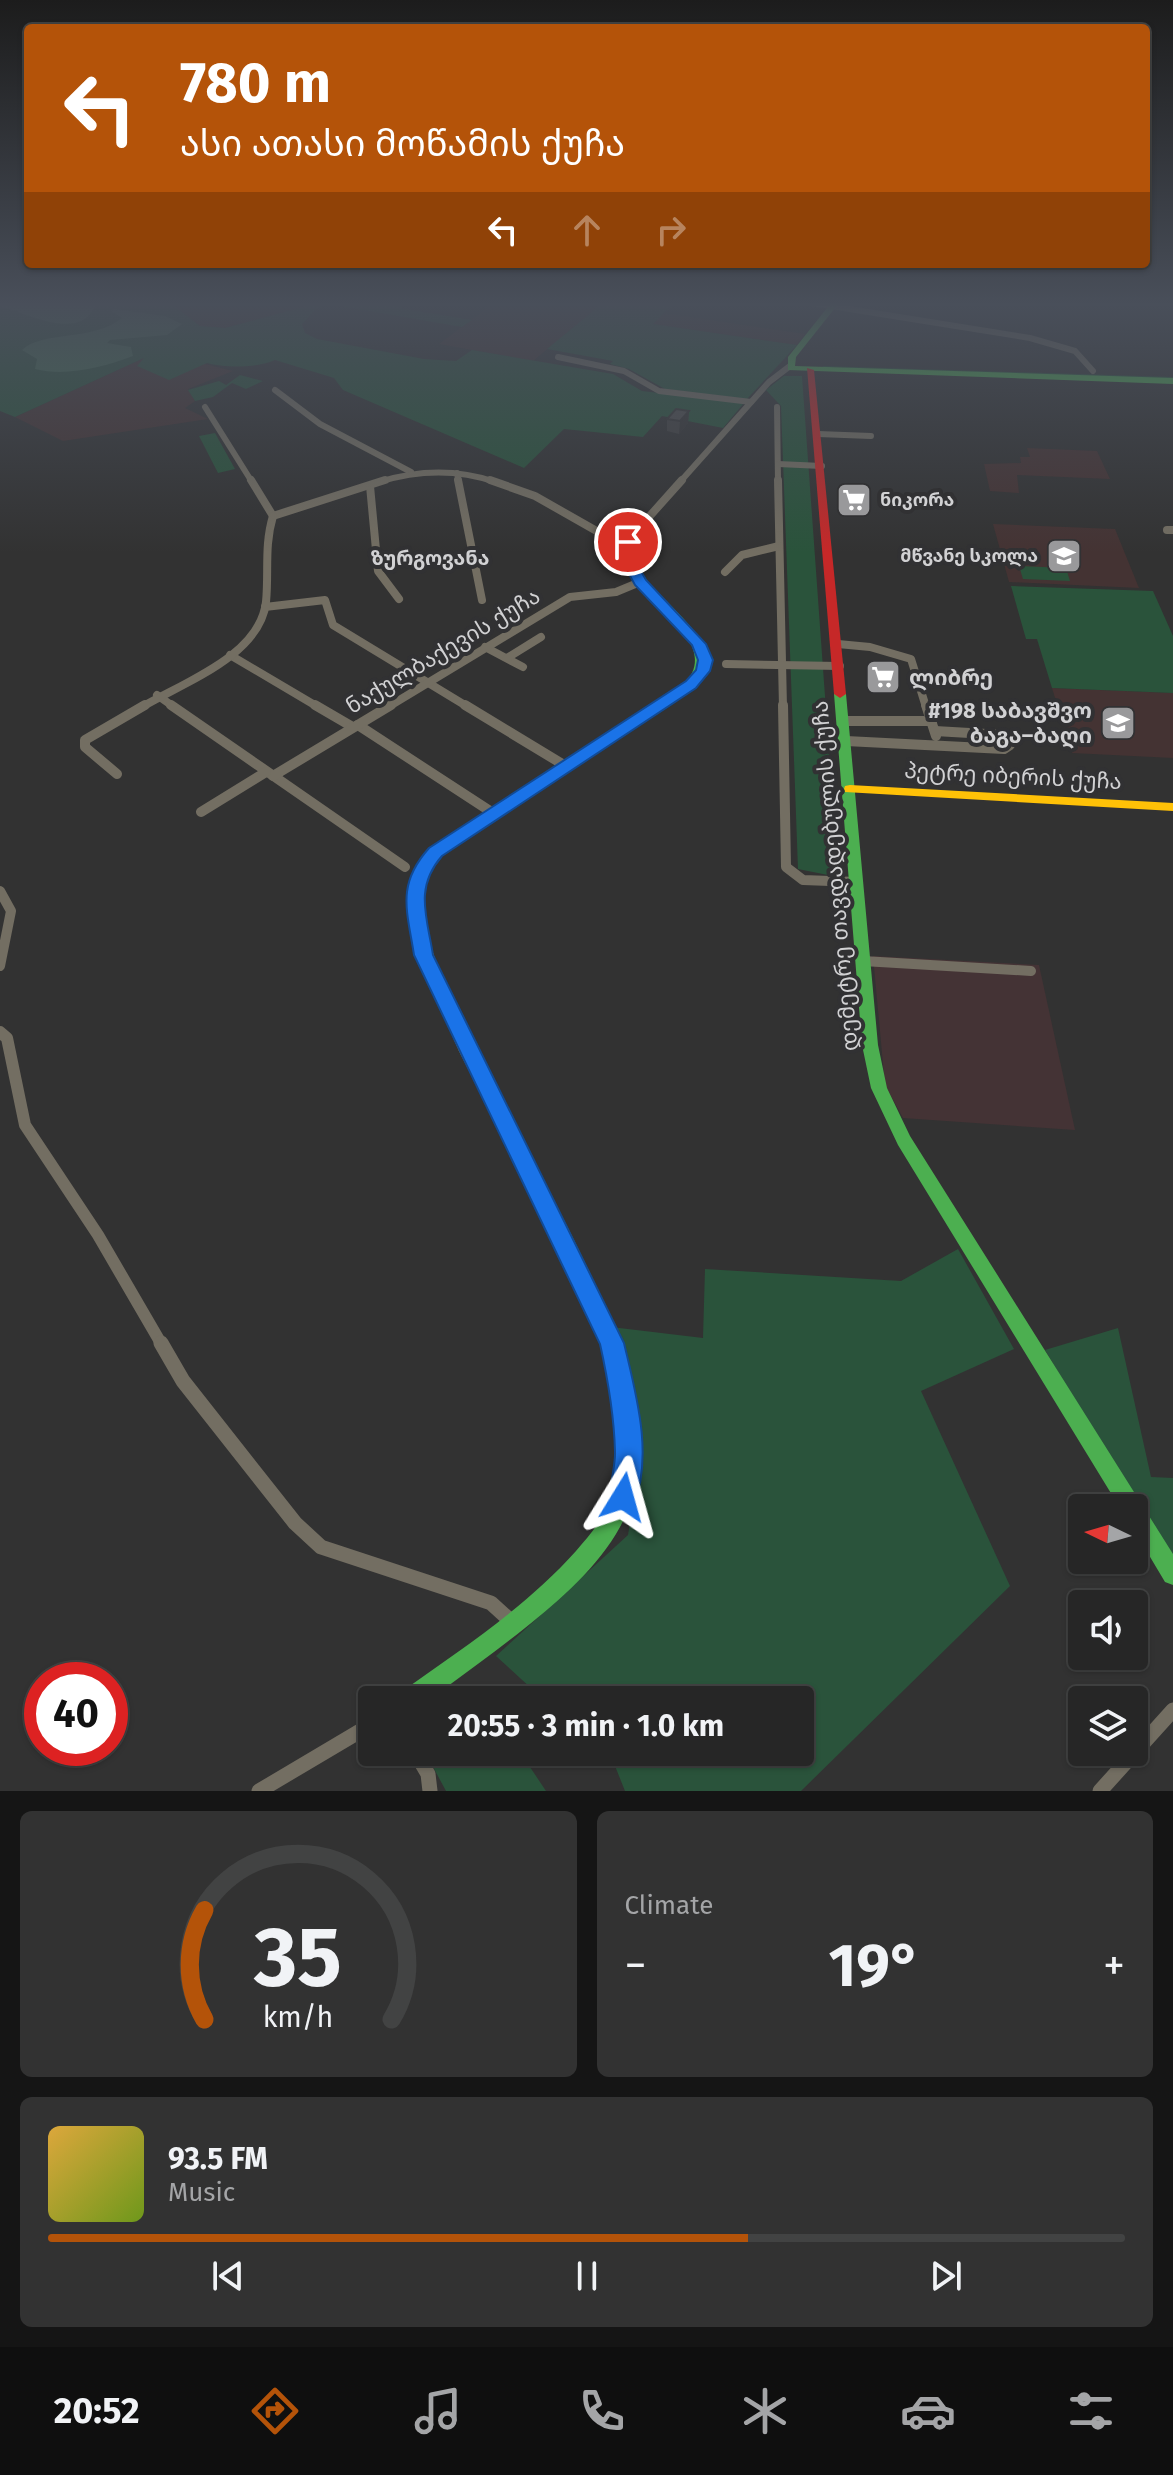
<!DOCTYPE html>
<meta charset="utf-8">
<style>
:root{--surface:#262626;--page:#323232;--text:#f1f3f6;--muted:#a4a5a7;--line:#424343;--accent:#b45309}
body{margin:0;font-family:"Fira Sans","Noto Sans Georgian",sans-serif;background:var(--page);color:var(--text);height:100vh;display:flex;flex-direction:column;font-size:30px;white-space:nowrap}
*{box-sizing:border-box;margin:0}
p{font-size:26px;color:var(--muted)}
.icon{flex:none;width:44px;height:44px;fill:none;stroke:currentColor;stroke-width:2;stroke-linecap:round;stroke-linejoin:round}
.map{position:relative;height:1791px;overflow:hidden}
.details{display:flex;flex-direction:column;gap:20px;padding:20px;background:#151515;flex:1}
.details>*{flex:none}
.guide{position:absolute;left:24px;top:24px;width:1126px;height:244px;border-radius:8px;box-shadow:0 2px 6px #0004,0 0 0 2px var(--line);background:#b45309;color:#fff;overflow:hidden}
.needle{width:52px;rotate:275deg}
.tools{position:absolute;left:1068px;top:1494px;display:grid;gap:16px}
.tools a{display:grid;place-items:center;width:80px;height:80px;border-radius:8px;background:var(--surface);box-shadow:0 2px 6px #0004,0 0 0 2px var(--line);font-size:40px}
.speed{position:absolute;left:24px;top:1662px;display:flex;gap:16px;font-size:40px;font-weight:700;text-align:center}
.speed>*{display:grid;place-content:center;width:104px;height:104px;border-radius:50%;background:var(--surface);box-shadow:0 2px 6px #0004,0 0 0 2px var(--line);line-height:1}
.speed .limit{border:12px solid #d22;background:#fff;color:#111}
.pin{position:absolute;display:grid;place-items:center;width:68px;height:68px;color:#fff;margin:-34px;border:4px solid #fff;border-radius:50%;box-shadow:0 2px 8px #0007}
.me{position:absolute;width:88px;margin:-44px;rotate:8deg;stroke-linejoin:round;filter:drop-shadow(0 0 6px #0008)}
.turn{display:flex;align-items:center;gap:28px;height:168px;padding:0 24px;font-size:36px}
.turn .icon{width:104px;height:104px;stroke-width:2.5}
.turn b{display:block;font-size:56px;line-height:68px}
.lanes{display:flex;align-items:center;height:76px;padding:0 24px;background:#0003;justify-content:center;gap:40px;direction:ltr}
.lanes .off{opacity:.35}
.big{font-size:60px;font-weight:700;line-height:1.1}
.details .tile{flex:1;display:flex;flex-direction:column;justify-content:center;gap:12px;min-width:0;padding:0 28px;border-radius:12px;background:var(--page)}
.details .dial{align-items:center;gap:0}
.dial svg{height:208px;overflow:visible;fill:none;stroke:var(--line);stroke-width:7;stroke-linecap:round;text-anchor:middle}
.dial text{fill:var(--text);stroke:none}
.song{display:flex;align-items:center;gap:24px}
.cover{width:96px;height:96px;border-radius:12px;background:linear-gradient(135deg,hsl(40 70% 55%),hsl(80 70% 35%))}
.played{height:8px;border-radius:4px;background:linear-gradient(90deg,var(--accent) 65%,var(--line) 65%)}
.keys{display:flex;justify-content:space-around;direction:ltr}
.heat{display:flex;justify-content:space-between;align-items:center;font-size:44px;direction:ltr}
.details .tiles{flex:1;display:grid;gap:20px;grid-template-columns:1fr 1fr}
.tile:last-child{grid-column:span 2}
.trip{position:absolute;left:358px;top:1686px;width:456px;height:80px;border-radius:8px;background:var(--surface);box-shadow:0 2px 6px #0004,0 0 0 2px var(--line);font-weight:700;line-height:80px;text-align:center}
.tab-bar{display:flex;height:128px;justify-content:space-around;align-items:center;background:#0f0f0f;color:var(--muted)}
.tab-bar .icon{width:56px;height:56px}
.tab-bar .selected{color:var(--accent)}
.tab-bar b{font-size:36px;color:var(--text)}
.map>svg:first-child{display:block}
.commercial{fill:#443335}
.education{fill:#433}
.green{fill:#2a533b}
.forest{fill:#426e53}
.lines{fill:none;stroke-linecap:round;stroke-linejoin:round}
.street-far4{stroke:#736e62;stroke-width:6}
.street-far3{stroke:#736e62;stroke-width:8}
.street-far2{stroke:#736e62;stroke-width:10}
.street-far1{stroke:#736e62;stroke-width:12}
.street{stroke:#736e62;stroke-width:15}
.fast{fill:#4caf50;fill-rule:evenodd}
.slow{fill:#ffc107;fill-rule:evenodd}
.jam{fill:#c62828;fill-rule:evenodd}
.wall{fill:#414040}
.shaded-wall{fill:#353434}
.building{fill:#4c4b4b;stroke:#353434;stroke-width:2}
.route{fill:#1a73e8;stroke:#114b97;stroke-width:2}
.labels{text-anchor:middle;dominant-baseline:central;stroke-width:8;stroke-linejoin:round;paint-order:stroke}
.far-poi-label{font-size:18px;font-weight:bold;fill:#d1d1d3;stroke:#313133;text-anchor:start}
.far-neighbourhood-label{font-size:20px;font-weight:bold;fill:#d1d1d3;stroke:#313133}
.street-label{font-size:22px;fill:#d1d1d3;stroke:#313133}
.poi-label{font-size:22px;font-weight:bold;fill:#d1d1d3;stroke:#313133;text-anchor:start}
</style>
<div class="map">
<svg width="1173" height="1791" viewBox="0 0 1173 1791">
<rect width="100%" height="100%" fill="#323232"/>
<!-- commercial -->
<polygon class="commercial" points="873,956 1039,965 1075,1130 903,1118 885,1085"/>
<!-- education -->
<g class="education">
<polygon points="170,303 318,303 225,328 200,326"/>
<polygon points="494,303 603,303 533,361 439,344"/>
<polygon points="663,313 805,334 797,345 653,324"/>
<polygon points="157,352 233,371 188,389 195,401 185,408 208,419 63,441 15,417"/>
<polygon points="1027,448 1097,451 1110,479 1017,475 1019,493 990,491 984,464 1021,463 1020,457 1030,457"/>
<polygon points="993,524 1115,529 1139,588 1009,582"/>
<polygon points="1052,688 1173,693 1173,758 1072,753"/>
</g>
<!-- green -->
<g class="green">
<path d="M0,303H170L200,326L225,328L318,303H406L399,308L472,320L462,327L328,304L316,309L302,324L305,333L317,339L424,359L456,361L472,350L613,374L642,391L744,403L723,428L662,416L643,437L564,429L524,468L343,390L334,378L275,360C259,368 224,368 207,363L169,380L137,366L144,358L15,417L0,411Z"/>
<polygon points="603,303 674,303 653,324 797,345 747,399 665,389 629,369 610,364 613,361 547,349"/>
<polygon points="822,366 1173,377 1173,379 824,367"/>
<polygon points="240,375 263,381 246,389 232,383 213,397 195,401 188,390 219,381 226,385"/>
<polygon points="784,376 802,376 838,877 798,869 781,406 766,390"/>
<polygon points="215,433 235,469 218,473 199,436"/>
<polygon points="1019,566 1066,568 1070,581 1023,579"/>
<polygon points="1011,586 1153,591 1173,636 1173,693 1052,688 1037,639 1026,639"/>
<polygon points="958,1249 1014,1349 921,1391 1010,1586 801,1791 625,1791 613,1761 602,1752 800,1752 800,1700 544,1700 496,1656 628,1535 640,1461 634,1387 611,1327 703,1338 705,1269 901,1281"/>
<polygon points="1118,1328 1151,1477 1173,1478 1173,1557 1163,1548 1045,1350"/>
<polygon points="425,1752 520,1752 546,1791 446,1791"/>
</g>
<!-- forest -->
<g class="forest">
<path d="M0,303H96C83,344 26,313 0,306Z"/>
<path d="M114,309L165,316L182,324L167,335L110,340L107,343L131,347L133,356C104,367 66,377 35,369L37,359L22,350C43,330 92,342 122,318L111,311Z"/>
</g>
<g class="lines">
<!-- street-far4 -->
<g class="street-far4">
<polyline points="812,303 1030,338 1075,351 1093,371"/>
<polyline points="558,357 624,371 659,391 751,402"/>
<polyline points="275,390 320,424 411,472"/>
<polyline points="205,407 252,482"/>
<polyline points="777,407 778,482"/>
<polyline points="818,434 871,436"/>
<polyline points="778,464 822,466"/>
<polyline points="457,473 459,482"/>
<path d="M379,482C418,470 457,469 495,482"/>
<polyline points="680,482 769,382 790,366"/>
</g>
<!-- street-far3 -->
<g class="street-far3">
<polyline points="251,480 273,516"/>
<polyline points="458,480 482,600"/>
<polyline points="490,480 535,496 623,546 682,480"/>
<polyline points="778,480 783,707"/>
<polyline points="370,486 378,571 399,599"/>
<polyline points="273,516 385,480"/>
<polyline points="1167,530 1173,530"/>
<polyline points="725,572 742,555 779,546"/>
<polyline points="265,607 325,600 333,625 468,707"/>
<polyline points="838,644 870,647 911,659 926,707"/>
<polyline points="485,647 523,667"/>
<polyline points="230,655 318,707"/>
<polyline points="507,658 541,637"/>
<polyline points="726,664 840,666"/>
<polyline points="157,695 174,707"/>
<path d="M142,707C182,683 260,656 266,602C269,572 264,546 273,516"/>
<polyline points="388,707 570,597 616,592 640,582"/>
</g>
<!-- street-far2 -->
<g class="street-far2">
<polyline points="171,705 405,867"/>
<polyline points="315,705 351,726"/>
<polyline points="465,705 564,765"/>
<polyline points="783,705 786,867 803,880 857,882"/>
<polyline points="926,705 936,736"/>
<polyline points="844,721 932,721"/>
<polyline points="358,725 493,813"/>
<polyline points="846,741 1004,749 1010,745 1004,735 935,731"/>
<polyline points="117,774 85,747 85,740 145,705"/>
<polyline points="273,776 391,705"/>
<polyline points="201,812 266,772"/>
<polyline points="0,891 11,911 0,966"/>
<polyline points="863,961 1031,971"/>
</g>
<!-- street-far1 -->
<polyline class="street-far1" points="0,1032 7,1038 25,1125 98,1235 162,1345"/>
<!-- street -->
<g class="street">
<polyline points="161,1343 183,1381 295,1523 321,1547 491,1603 513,1623"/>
<polyline points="415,1752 428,1774 430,1791"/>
<polyline points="259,1791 372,1724"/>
<polyline points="1100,1791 1173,1710"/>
</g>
<!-- fast -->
<g class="fast">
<polygon points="831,303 839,303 796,357 795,366 1173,378 1173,384 788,370 788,357"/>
<path d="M623,543C633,549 640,573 650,584C688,626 742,659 671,705C654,716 635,730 617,737L611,733L613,730C636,715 665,704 685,683C719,648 658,608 638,584C629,572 623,560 618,546Z"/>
<polygon points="840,690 846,694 878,1045 887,1088 910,1136 1173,1554 1173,1585 1165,1582 1134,1530 1134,1508 1120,1508 898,1145 871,1088 862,1045 834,694"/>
<path d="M514,1135L520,1137C572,1238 682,1414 620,1527C598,1567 560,1600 525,1628C500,1648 474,1667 448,1686C442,1690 434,1698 428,1700C419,1702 406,1700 398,1700L401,1692C462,1649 526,1607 576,1551C586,1539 598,1526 605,1512C655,1405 554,1237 506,1142L508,1137Z"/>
</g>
<!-- slow -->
<g class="slow">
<polygon points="850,785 1173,803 1173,811 845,792 844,789 845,786"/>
<polygon points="417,879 424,884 423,909 429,941 441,976 475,1051 522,1142 520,1147 514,1149 508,1147 459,1051 426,976 414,941 408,909 410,884"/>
</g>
<!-- jam -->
<g class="jam">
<polygon points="807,368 814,370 846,694 840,698 834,694"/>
<polygon points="617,729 623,733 621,736 440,855 422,887 412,887 410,884 430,849"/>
</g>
</g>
<!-- wall -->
<polygon class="wall" points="689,411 688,423 679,434 667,431 667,419"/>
<!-- shaded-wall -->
<polygon class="shaded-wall" points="689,411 688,423 679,434 680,421"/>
<!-- building -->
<polygon class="building" points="676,409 689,411 680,421 667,419"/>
<!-- sky -->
<linearGradient id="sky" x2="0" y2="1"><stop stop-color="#1c1c1c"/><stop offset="0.55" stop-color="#494f5a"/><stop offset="1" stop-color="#494f5a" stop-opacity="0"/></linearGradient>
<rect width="1173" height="553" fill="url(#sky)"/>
<!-- route -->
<path class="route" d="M623,539L634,542L630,552L646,580L706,644L713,660L710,671L696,688L442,856C414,888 427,917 433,955L624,1343C636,1394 654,1456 633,1507L623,1511L614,1507C606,1489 616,1470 615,1451C614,1414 608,1380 600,1344L414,955C407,910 396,885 429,848L686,681L696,670L698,660L692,645L635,585L617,552Z"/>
<!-- icons -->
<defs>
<g id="supermarket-square" transform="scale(1.8)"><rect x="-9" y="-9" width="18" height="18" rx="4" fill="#99999b" stroke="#313133"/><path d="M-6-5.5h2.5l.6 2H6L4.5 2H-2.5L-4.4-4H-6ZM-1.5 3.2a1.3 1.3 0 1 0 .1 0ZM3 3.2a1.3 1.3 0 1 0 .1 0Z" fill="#fff"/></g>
<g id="school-square" transform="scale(1.8)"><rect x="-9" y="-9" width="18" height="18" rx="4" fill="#99999b" stroke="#313133"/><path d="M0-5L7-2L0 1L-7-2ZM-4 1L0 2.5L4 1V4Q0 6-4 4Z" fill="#fff"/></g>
</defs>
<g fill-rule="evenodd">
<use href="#supermarket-square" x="854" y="500"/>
<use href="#school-square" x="1064" y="556"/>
<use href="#supermarket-square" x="883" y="677"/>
<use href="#school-square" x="1118" y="723"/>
</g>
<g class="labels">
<!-- far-poi labels -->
<g class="far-poi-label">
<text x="880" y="500">ნიკორა</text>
<text x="1038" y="556" text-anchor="end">მწვანე სკოლა</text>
</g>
<!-- far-neighbourhood labels -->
<g class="far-neighbourhood-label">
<text x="430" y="558">ზურგოვანა</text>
</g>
<!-- street labels -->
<g class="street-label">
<text transform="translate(443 651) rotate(-31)">ნაქულბაქევის ქუჩა</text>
<text transform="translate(1013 776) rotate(3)">პეტრე იბერის ქუჩა</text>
<text transform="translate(835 876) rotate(-95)">დემეტრე თავდადებულის ქუჩა</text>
</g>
<!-- poi labels -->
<g class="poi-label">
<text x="909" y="677">ლიბრე</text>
<text x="1092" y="710" text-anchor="end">#198 საბავშვო<tspan x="1092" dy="25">ბაგა–ბაღი</tspan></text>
</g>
</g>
</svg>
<div class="tools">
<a><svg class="needle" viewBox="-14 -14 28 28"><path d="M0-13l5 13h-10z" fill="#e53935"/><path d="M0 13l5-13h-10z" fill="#a4a5a7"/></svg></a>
<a><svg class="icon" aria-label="sound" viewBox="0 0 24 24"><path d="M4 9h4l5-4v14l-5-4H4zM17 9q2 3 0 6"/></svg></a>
<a><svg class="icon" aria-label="layers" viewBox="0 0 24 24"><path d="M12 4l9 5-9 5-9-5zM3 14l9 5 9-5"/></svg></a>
</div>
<div class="speed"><div class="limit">40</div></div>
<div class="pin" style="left:628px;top:542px;background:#d93025"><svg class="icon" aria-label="arrive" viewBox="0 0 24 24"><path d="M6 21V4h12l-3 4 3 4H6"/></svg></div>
<svg class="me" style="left:623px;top:1497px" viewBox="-20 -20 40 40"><path d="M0-17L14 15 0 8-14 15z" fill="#1a73e8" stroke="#fff" stroke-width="4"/></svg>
<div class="trip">20:55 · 3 min · 1.0 km</div>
<div class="guide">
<div class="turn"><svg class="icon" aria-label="left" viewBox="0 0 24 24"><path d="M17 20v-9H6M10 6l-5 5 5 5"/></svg><div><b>780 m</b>ასი ათასი მოწამის ქუჩა</div></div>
<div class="lanes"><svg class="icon" aria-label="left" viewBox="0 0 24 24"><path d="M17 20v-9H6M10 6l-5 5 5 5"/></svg><svg class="icon off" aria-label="ahead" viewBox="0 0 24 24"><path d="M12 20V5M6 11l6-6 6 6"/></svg><svg class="icon off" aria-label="right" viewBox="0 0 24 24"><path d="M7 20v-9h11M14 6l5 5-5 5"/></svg></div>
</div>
</div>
<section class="details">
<div class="tiles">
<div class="tile dial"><svg viewBox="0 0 100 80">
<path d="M14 69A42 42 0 1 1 86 69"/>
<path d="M14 69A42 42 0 0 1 14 27" stroke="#b45309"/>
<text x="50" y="56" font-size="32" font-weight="700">35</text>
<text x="50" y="72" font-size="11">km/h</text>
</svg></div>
<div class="tile"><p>Climate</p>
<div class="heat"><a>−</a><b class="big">19°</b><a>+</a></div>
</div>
<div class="tile">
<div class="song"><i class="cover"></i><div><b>93.5 FM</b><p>Music</p></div></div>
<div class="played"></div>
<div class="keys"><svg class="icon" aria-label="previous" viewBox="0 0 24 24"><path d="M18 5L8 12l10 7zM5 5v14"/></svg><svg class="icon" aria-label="pause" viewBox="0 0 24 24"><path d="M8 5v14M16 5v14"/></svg><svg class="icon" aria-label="next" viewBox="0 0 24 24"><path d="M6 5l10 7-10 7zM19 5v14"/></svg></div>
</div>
</div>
</section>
<nav class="tab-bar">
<b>20:52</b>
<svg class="icon selected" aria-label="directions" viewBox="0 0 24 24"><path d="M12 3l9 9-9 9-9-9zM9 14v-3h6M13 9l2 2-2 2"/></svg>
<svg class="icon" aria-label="music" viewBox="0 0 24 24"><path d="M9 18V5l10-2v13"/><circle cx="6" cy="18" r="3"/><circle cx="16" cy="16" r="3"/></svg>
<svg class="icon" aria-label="phone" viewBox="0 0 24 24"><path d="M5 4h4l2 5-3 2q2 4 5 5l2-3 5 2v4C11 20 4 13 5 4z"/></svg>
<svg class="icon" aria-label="climate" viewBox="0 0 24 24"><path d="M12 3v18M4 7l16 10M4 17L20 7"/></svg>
<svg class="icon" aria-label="car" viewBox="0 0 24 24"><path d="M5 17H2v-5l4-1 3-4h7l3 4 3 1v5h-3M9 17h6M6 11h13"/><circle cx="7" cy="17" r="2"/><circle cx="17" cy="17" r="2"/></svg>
<svg class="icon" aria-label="filters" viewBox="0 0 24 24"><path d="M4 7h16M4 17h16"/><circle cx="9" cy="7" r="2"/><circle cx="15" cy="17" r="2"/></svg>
</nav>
